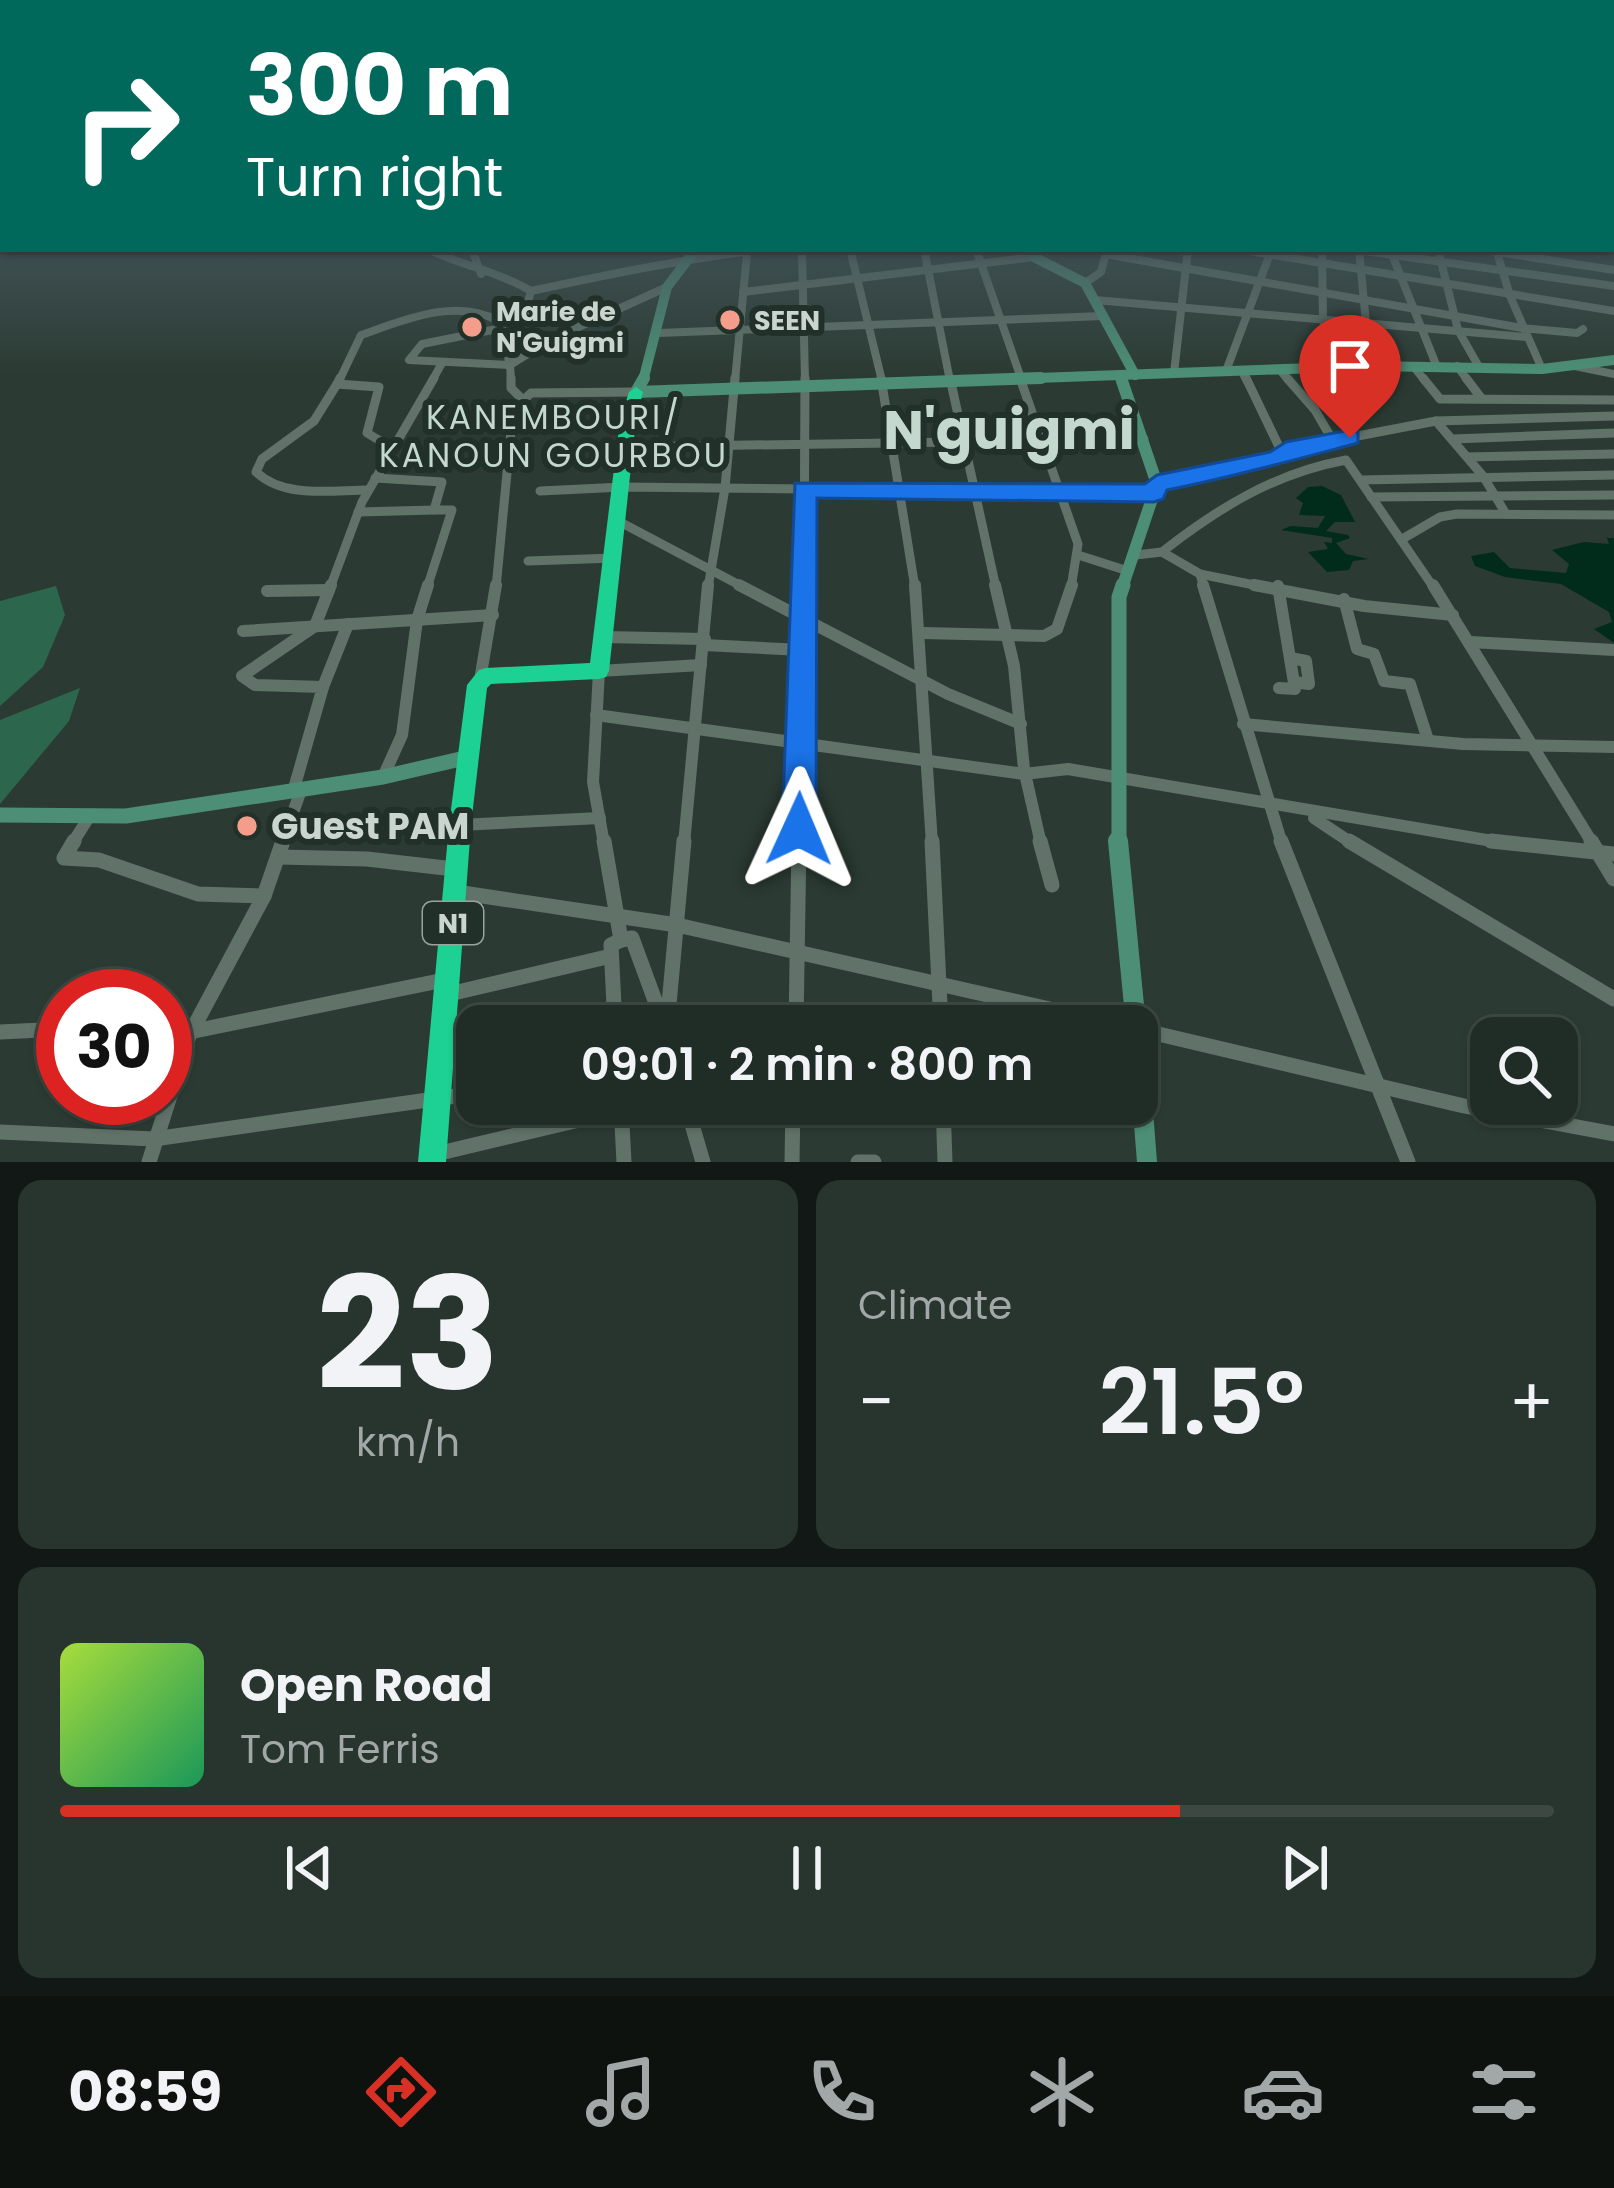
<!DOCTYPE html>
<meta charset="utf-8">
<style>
:root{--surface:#202c26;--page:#28342e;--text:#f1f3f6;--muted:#a2a7a7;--line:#3d4843;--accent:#d93025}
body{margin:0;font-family:Poppins,sans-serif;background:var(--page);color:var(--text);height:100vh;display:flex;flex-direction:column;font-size:45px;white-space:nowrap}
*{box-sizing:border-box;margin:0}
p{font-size:39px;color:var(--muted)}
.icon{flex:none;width:66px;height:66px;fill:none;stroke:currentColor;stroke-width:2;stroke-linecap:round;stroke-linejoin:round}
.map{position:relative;height:1162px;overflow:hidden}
.details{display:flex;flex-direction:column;gap:18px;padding:18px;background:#121815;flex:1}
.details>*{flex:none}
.top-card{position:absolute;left:0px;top:0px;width:1614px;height:252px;box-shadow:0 3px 9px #0004,0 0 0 3px var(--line);background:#00695c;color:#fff;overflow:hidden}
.buttons{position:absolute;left:1470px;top:1017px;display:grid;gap:24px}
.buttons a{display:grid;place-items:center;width:108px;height:108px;border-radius:24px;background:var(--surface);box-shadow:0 3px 9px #0004,0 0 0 3px var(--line);font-size:60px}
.speed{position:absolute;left:36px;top:969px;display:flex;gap:24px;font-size:60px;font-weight:700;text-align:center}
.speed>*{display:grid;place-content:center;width:156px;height:156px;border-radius:50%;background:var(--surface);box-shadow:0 3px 9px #0004,0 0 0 3px var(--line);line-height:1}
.speed .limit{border:18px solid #d22;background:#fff;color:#111}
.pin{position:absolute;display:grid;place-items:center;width:102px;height:102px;color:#fff;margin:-123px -51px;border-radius:50% 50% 50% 0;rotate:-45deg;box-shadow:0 0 12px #0007}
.pin .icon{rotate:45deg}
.me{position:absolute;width:132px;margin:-66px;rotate:1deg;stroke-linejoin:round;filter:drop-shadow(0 0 9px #0008)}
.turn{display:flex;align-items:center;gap:42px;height:252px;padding:0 48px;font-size:54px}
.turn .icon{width:156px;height:156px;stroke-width:2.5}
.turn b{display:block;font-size:84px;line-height:102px}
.big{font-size:90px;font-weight:600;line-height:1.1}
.details .tile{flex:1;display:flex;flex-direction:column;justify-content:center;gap:18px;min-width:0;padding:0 42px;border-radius:24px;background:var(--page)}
.details .dial{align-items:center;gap:0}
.dial b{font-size:156px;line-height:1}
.song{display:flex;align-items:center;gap:36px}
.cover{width:144px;height:144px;border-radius:18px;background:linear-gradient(135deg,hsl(80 70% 55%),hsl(150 70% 35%))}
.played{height:12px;border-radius:6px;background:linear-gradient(90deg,var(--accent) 75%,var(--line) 75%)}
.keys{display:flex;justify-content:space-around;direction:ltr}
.heat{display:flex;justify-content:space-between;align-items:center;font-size:66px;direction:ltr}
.details .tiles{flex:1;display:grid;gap:18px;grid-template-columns:1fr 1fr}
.tile:last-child{grid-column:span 2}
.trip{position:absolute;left:456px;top:1005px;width:702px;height:120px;border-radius:24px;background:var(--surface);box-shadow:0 3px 9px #0004,0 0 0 3px var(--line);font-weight:600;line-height:120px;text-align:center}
.tabs{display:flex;height:192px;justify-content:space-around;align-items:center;background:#0d120f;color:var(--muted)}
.tabs .icon{width:84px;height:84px}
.tabs .current{color:var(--accent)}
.tabs b{font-size:54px;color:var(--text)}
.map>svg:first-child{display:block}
.green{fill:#2c674d}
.water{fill:#012b1b}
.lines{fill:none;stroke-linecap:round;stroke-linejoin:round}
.street-far3{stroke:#617369;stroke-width:8}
.street-far2{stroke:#617369;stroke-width:9}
.street-far1{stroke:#617369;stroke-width:12}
.street{stroke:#617369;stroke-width:15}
.secondary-far3{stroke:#4c8f76;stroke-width:10}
.secondary-far2{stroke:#4c8f76;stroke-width:12}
.secondary-far1{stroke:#4c8f76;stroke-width:15}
.secondary{stroke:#4c8f76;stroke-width:20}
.highway{fill:#1cd193;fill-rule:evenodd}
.route{fill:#1a73e8;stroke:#114b97;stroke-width:3}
.poi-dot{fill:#f49d8b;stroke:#213129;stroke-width:4.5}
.labels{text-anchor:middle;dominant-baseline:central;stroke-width:12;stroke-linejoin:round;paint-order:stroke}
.far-poi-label{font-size:27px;font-weight:bold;fill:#cbd5cf;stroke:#213129;text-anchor:start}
.shield{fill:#213129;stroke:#98a49d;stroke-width:3}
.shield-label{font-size:27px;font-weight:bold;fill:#cbd5cf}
.neighbourhood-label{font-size:33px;letter-spacing:3px;fill:#c4d8ce;stroke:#213129}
.near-poi-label{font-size:36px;font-weight:bold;fill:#cbd5cf;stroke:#213129;text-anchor:start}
.town-label{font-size:54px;font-weight:bold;fill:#c4d8ce;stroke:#213129}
</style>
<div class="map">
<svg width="1614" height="1162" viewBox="0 0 1614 1162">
<rect width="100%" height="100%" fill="#2b3b33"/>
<!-- green -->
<g class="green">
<polygon points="56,586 65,615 43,667 0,706 0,601"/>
<polygon points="80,688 69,721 0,804 0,720"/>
</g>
<!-- water -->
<g class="water">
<polygon points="1322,486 1341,495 1355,522 1335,522 1326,531 1348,535 1350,538 1336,543 1346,554 1369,559 1353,561 1349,570 1327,572 1308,552 1328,549 1324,542 1332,543 1332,538 1281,530 1291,526 1318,528 1325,516 1299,515 1303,503 1296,498 1308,487"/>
<polygon points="1607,538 1614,538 1614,643 1594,629 1612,622 1609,612 1561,584 1505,577 1475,566 1471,556 1494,552 1510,568 1566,573 1569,564 1552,550 1584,542 1609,544"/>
</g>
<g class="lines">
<!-- street-far3 -->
<g class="street-far3">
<polyline points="1611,220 1614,227"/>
<polyline points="472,249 481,274"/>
<polyline points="802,249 805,381"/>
<polyline points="850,249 882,381"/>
<polyline points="924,249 950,381"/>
<polyline points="976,249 1022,381"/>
<polyline points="1237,249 1614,311"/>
<polyline points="1322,249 1323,319 1333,367"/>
<polyline points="1350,249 1614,286"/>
<polyline points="1359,249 1370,366"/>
<polyline points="1438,249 1458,330 1479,367"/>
<polyline points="1478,249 1614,270"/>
<polyline points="1496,249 1510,296 1542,369"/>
<path d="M429,250C462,265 501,273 531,291L513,357"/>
<polyline points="1391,252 1437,367"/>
<polyline points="1105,254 1522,328 1577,333 1583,329"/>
<polyline points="1085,283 1101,272 1107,249"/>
<path d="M531,291C610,274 688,258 768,249"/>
<polyline points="743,292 1034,257"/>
<polyline points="1095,300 1527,337"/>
<polyline points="502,328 422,344 409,360 510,365"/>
<polyline points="658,333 1104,316"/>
<polyline points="1570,365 1614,374"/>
<polyline points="1457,366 1468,381"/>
<polyline points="1414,367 1425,381"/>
<polyline points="1279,369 1289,381"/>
<polyline points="1241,370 1247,381"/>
<polyline points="1226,371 1271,251"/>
<polyline points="1174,373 1188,249"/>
<path d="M339,381L361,335C404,320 456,297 499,321L510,365"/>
<polyline points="432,381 442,363"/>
<polyline points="511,381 510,365 550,340 667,287"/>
<polyline points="735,381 747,253"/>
</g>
<!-- street-far2 -->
<g class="street-far2">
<polyline points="511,378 511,388 522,399"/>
<polyline points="881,378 915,588"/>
<polyline points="950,378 996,588"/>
<polyline points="1020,378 1078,544 1071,588"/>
<polyline points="1246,378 1283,455"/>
<polyline points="1287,378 1315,410 1333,441"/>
<polyline points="1423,378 1440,399 1614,400"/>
<polyline points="1466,378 1482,399"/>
<polyline points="337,384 340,378"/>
<polyline points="1436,421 1483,476 1506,514"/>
<polyline points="1453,439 1614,433"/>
<polyline points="625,447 1144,439"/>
<polyline points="1467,457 1614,454"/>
<polyline points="375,478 442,482 434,510 452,510 427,588"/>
<polyline points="1360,480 1614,475"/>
<polyline points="1157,484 1277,459 1295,448 1436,421 1614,416"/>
<path d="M368,490C331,490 285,499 256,472L262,459L314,421L337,384L379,387L367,433L392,448"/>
<polyline points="540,491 623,487 1154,493"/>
<polyline points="1371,497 1614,495"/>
<polyline points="358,512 434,510"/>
<polyline points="620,522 745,588"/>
<polyline points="1404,538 1440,517 1457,514 1614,515"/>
<path d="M1162,552C1218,508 1275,473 1346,460L1434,588"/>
<polyline points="1078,555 1128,571"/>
<polyline points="1136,555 1162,552 1200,574 1269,588"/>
<polyline points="528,561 615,558"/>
<polyline points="1200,574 1204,588"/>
<polyline points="330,588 362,502 434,378"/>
<polyline points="496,588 513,410 531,393 636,392"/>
<polyline points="708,588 725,488 735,378"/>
<polyline points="804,588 805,378"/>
</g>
<!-- street-far1 -->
<g class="street-far1">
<polyline points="739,585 948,694 1021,724"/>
<polyline points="915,585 932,844"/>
<polyline points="995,585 1014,666 1024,769 1041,844"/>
<polyline points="1203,585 1282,844"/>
<polyline points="1254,585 1364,606 1453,615"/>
<polyline points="1433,585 1593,844"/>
<polyline points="1278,586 1295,689 1279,688"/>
<polyline points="267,591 329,590"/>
<polyline points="1344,599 1357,649 1374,654 1384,681 1410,684 1428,740"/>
<polyline points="243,631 493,615"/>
<polyline points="922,633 1044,636 1057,629 1072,585"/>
<polyline points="603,637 705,639"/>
<polyline points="1470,642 1614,650"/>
<polyline points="704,645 802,650"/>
<polyline points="1290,658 1306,661 1309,684 1294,682"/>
<polyline points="480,680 496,585"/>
<polyline points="323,687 348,624"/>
<polyline points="596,715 1024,774 1068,769 1510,844"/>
<polyline points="1243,724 1463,744 1614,747"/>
<polyline points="383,777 402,735 417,620 428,585"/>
<polyline points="293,792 323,687 255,685 242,676 315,626 331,585"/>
<polyline points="1314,818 1353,844"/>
<polyline points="460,825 600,818"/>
<polyline points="72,844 89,817"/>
<polyline points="282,844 301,790"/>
<polyline points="604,844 593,782 599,671 701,665"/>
<polyline points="684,844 708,585"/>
<polyline points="799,844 804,585"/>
</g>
<!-- street -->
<g class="street">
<polyline points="74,841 64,858 99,860 198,894 264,896 189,1036 149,1162"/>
<polyline points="604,841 621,940 611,945 615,1026"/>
<polyline points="932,841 941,1026"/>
<polyline points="1040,841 1052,885"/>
<polyline points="1281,841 1408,1162"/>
<polyline points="1349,841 1614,999"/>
<polyline points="1491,841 1614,854"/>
<polyline points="1591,841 1614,879"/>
<polyline points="278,857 367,859 454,869"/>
<polyline points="456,892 677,925 1125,1026"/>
<polyline points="264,896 283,841"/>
<polyline points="621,940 632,938 664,1025"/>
<polyline points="445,995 611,956"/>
<polyline points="667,1026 684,841"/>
<polyline points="796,1026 799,841"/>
<polyline points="1137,1029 1464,1106 1614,1134"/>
<polyline points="0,1032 63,1029"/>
<polyline points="165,1037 444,980"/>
<polyline points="686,1104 703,1162"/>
<polyline points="943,1104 945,1162"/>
<polyline points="621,1105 624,1162"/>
<polyline points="0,1132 154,1139 477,1093"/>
<polyline points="436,1154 621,1110"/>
<polyline points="792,1162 793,1104"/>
<polyline points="858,1162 874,1162"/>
</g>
<!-- secondary-far3 -->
<g class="secondary-far3">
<polyline points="1035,249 1034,257 1085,283 1135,375"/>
<polyline points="1120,375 1122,381"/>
<polyline points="643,381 667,287 696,249"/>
<polyline points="956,381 1370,366 1542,369 1614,360"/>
</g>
<!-- secondary-far2 -->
<g class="secondary-far2">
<polyline points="1121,378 1157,484 1122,588"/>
<polyline points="636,392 1041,378"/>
<polyline points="636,392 644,378"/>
</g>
<!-- secondary-far1 -->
<g class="secondary-far1">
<polyline points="0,815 126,816 383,777 469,757"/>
<polyline points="1119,844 1119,597 1123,585"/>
</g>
<!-- secondary -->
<g class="secondary">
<polyline points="1118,841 1136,1026"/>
<polyline points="1137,1035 1147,1162"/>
</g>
<!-- highway -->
<polygon class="highway" points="636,387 643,392 636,420 609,671 606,677 599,679 491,684 487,688 471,825 446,1162 418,1162 449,825 467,685 479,670 486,668 590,663 620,420 629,392"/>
</g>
<!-- sky -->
<linearGradient id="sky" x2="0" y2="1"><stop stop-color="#18201c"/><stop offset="0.57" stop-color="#44555b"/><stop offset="1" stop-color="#44555b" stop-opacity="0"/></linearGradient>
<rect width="1614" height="375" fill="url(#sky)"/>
<!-- route -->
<path class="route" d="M1350,430L1358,432V443C1294,460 1233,477 1167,490L1163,499L1154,502L817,498L816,829L811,840L799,845L787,840L782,829L795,483L1145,484L1157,475L1270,452L1286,442Z"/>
<!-- markers -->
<g class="poi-dot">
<circle cx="730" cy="320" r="12"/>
<circle cx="472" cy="327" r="12"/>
<circle cx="247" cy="826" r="12"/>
</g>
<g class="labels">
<!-- far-poi labels -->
<g class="far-poi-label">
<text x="496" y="311">Marie de<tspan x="496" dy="31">N'Guigmi</tspan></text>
<text x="754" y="320">SEEN</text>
</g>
<!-- shield labels -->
<rect class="shield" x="423" y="902" width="60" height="42" rx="9"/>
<g class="shield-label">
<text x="453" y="923">N1</text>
</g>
<!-- neighbourhood labels -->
<g class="neighbourhood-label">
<text x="554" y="417">KANEMBOURI/<tspan x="554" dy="38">KANOUN GOURBOU</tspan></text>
</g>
<!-- near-poi labels -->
<g class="near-poi-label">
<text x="271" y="826">Guest PAM</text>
</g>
<!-- town labels -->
<g class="town-label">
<text x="1009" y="430">N'guigmi</text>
</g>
</g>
</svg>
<div class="buttons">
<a><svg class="icon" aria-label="search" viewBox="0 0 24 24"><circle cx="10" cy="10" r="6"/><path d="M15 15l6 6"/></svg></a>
</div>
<div class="speed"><div class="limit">30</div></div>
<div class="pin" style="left:1350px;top:438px;background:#d93025"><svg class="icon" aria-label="arrive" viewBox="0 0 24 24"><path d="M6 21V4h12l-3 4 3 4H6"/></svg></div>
<svg class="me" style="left:799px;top:829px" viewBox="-20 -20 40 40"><path d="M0-17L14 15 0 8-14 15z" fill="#1a73e8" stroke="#fff" stroke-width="4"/></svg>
<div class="trip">09:01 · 2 min · 800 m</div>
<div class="top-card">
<div class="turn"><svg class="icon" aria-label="right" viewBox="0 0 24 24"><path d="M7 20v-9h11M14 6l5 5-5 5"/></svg><div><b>300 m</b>Turn right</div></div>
</div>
</div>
<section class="details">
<div class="tiles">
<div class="tile dial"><b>23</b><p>km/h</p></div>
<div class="tile"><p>Climate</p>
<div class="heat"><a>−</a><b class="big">21.5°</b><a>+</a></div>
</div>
<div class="tile">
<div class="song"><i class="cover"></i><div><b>Open Road</b><p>Tom Ferris</p></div></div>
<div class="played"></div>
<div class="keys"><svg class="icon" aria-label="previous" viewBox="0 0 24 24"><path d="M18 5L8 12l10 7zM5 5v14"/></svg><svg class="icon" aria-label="pause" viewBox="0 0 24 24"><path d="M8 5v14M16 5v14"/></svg><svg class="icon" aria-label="next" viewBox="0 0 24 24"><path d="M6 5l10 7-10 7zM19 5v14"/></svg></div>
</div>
</div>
</section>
<nav class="tabs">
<b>08:59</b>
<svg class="icon current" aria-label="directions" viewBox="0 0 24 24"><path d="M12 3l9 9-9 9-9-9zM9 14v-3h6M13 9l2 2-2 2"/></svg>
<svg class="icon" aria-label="music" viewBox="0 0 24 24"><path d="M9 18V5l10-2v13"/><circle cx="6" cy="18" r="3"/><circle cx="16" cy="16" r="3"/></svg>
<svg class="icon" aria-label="phone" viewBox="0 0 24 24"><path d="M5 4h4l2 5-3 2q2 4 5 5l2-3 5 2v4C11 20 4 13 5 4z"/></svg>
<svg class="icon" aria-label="climate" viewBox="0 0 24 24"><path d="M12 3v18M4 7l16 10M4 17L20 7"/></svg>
<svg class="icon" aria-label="car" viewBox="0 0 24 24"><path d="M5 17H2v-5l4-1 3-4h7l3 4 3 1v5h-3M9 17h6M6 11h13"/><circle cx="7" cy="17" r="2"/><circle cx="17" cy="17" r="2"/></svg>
<svg class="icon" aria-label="filters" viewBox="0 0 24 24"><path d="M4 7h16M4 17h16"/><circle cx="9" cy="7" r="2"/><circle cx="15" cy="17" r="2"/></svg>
</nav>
